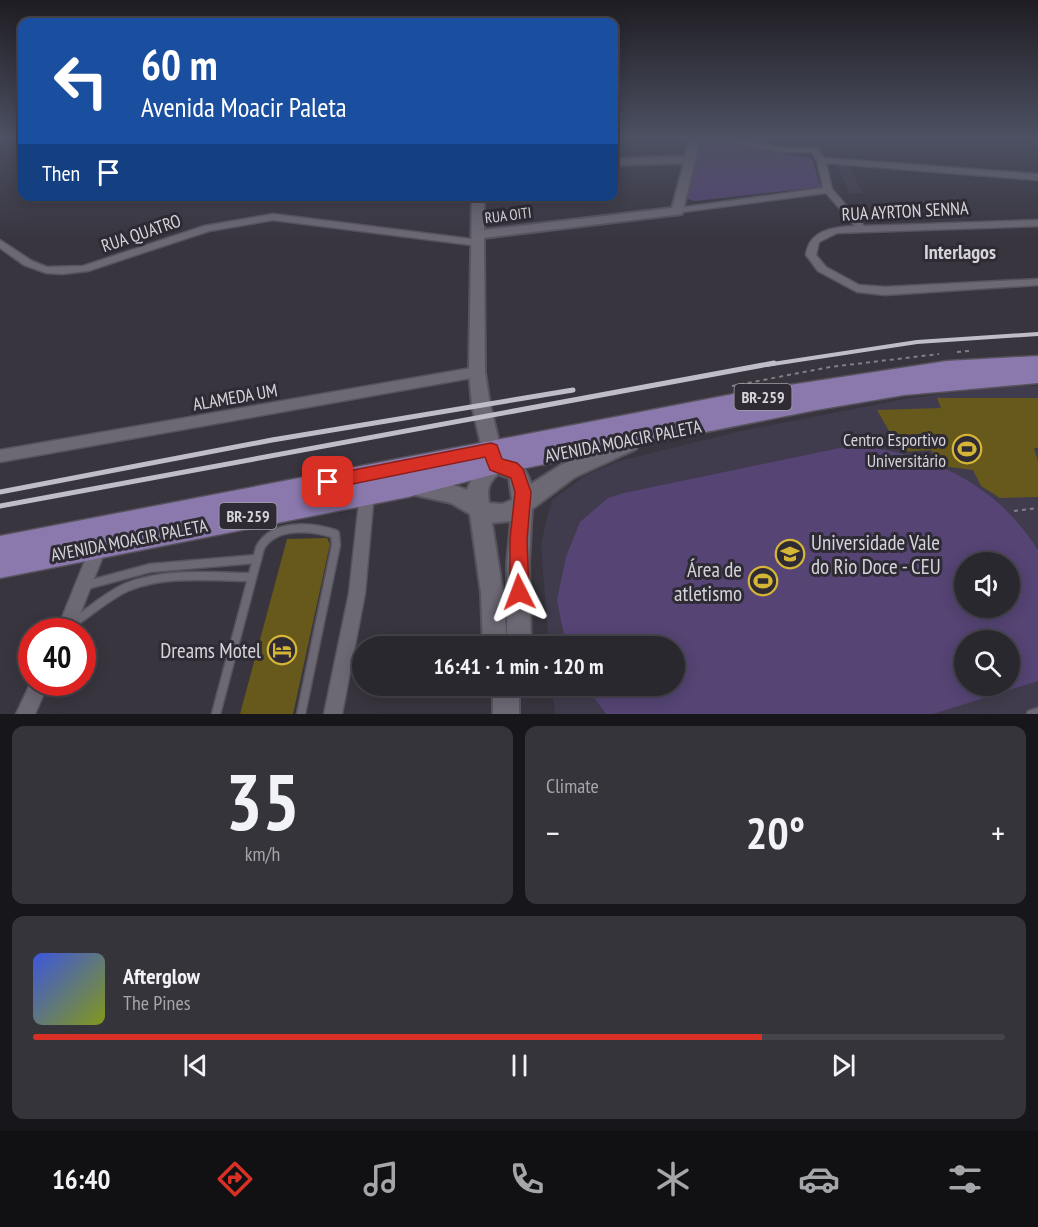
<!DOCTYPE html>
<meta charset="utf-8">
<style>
:root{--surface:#2a282f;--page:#36343b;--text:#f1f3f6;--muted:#a5a6aa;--line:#46444b;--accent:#d93025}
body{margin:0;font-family:"PT Sans Narrow",sans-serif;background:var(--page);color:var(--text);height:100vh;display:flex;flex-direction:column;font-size:22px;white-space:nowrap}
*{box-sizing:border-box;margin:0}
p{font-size:20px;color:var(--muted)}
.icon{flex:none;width:33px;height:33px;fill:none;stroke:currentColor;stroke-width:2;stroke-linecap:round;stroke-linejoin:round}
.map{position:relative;height:714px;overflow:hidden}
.side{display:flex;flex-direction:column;gap:12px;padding:12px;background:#17161a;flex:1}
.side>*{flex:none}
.hud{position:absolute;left:18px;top:18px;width:600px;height:183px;border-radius:12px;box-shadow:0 3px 15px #0003,0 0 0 2px var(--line);background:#1a4fa0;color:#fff;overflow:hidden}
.tools{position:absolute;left:954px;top:552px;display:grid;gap:12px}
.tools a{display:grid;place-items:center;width:66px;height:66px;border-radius:50%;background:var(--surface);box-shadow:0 3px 15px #0003,0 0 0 2px var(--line);font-size:30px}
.speed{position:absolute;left:18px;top:618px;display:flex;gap:12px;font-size:30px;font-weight:700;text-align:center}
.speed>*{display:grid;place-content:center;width:78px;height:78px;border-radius:50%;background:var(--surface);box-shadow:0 3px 15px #0003,0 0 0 2px var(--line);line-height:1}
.speed .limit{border:9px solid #d22;background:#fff;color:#111}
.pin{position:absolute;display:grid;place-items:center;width:51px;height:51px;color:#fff;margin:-26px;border-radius:12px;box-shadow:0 3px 9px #0006}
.me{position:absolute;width:66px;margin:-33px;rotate:357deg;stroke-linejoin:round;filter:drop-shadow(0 0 4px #0008)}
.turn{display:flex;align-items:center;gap:21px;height:126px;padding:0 24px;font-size:27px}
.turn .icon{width:78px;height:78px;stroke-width:2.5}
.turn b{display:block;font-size:42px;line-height:51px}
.then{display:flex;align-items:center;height:57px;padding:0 24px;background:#0003;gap:12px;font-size:22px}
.big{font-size:45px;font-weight:700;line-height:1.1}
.side .tile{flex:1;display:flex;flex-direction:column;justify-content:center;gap:9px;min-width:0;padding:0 21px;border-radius:12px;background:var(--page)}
.side .dial{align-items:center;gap:0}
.dial b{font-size:78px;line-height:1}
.song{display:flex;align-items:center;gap:18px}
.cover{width:72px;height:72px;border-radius:9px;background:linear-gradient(135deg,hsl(230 70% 55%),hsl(70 70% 35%))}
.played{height:6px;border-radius:3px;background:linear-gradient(90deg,var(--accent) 75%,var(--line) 75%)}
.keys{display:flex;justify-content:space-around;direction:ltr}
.heat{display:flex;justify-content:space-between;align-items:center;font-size:33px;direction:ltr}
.side .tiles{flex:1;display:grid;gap:12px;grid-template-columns:1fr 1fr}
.tile:last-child{grid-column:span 2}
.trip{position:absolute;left:352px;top:636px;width:333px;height:60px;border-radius:30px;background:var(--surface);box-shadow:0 3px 15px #0003,0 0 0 2px var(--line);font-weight:700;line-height:60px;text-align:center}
.tabs{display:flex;height:96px;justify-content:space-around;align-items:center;background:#111013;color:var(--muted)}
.tabs .icon{width:42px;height:42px}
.tabs .active{color:var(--accent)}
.tabs b{font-size:27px;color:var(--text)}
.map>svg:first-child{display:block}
.built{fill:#413c4d;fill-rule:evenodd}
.green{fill:#554474;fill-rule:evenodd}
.building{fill:#67581b}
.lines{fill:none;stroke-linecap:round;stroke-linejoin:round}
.lane-casing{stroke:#56535c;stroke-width:11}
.street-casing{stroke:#56535c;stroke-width:3}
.secondary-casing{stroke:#56535c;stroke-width:4}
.primary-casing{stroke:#56535c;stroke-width:3}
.path{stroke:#817e87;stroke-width:2;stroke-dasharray:4 4;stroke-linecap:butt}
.lane{stroke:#6c6874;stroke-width:8}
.street{fill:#6c6874;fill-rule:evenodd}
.secondary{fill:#6c6874;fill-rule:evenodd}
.primary{fill:#8b79ad;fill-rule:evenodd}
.rail-far1{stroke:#bfbdc5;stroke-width:4}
.rail{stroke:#bfbdc5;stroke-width:5}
.route{fill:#d93025;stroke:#8d1f18;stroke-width:1.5}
.labels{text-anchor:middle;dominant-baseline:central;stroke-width:6;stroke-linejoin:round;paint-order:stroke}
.far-street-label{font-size:15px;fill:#d6d4db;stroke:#2e2b35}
.shield{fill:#2e2b35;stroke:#a4a1a9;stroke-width:1.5}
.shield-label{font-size:16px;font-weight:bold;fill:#d6d4db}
.street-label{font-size:18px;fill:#d6d4db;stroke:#2e2b35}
.poi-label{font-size:18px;fill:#d6d4db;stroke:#2e2b35;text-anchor:end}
.neighbourhood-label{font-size:20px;font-weight:bold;fill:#d6d4db;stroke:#2e2b35}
.near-poi-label{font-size:21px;fill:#d6d4db;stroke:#2e2b35;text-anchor:end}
</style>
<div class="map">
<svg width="1038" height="714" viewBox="0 0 1038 714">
<rect width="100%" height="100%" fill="#38353f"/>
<!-- built -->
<g class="built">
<polygon points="836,164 849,165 862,193 850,194"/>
<path d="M998,386H1038V714H555L552,686H675V646H549L541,545L547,518L552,500L586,475L619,461L741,431L905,399ZM964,562H1010V608H964ZM964,640H1010V686H964Z"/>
</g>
<!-- green -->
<g class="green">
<polygon points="698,139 711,139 812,159 821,187 695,201 685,198"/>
<path d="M854,445C930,454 995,482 1038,550V681L933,714H606L586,686H675V646H566L557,600L566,557L580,522L608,498L624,493ZM964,562H1010V608H964ZM964,640H1010V686H964Z"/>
</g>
<!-- building -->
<g class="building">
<polygon points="937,398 1038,398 1038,448 1034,448 1038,461 1038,497 1000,498 981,486 973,470 942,466 931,450 901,452 877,410 941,408"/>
<polygon points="287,539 327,538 330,544 293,714 240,714"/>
</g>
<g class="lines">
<!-- lane casing -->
<g class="lane-casing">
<g id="lane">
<polyline points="87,585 150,568 257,559"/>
<path d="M73,623C91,611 107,596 127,587C166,571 212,577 252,577"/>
<path d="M216,714L260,548C273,523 311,526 335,534L336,545L301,714"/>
<polyline points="1031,714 1038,712"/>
</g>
</g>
<!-- street casing -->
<g class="street-casing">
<g id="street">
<path d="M717,139H732L784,148H817L824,158L1038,174V180L826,163L832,189L864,226L1038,220V226L837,233L819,242L816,255L826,267L859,285L885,287L1038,279V285L885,295L857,292L818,271L806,255C809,230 833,227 855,226L826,193L675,213V209L678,208L823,188L817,160L812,152H784L721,141Z"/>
<polygon points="273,214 479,240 484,243 479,246 273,220 209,231 88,271 62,274 46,273 24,265 0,248 0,240 32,261 47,267 83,266 204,226"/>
<polygon points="477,367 481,369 483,372 481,375 477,377 0,462 0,450"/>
<polygon points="367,486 372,488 374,493 365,593 342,714 324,714 349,593 360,493 362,488"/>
<polygon points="99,538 105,541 107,546 73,632 56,632 93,541"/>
<polygon points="32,680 32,682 49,682 35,714 16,714"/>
</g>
</g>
<!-- secondary casing -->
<g class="secondary-casing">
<g id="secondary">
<path d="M690,139H700L682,214L484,238L485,372L490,405L503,458C521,461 526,468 531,484L561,465L622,437L629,435L636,437L638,443L636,449L575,477L532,509L529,563L531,646H483L481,593L470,514L451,503L406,493L403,487L406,481C423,474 450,484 467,490L476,469L485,462L472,405L469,372L472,196H484V230L672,208L684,163L614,165V159L685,156ZM498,474L509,478L512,500L502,504L489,503C487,489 488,483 498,474ZM511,521L507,563V644L503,593L492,523Z"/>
<polygon points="490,686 516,686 519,693 519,714 493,714 493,693"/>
</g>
</g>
<!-- primary casing -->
<g class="primary-casing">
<polygon id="primary" points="1038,356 1038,383 904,395 816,410 495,474 408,497 0,578 0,536 744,392 947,361"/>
</g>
<!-- path -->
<g class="path">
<polyline points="957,352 969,351"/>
<polyline points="732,386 830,367 939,354"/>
<polyline points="1014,511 1038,508"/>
</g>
<!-- lane -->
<use href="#lane" class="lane"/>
<!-- street -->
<use href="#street" class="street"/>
<!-- secondary -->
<use href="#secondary" class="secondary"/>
<!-- primary -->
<use href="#primary" class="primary"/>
<!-- rail-far1 -->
<polyline class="rail-far1" points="766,365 917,342 1038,334"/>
<!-- rail -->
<g class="rail">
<polyline points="0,492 272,440 573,390"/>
<polyline points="0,506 774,363"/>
</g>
</g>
<!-- sky -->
<linearGradient id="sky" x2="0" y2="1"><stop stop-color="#1f1d23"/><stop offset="0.58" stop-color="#4d5163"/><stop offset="1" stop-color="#4d5163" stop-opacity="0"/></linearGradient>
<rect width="1038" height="238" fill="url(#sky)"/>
<!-- route -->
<polygon class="route" points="491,443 497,445 502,459 517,463 523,469 531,492 527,540 529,592 526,599 519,602 513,599 510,592 510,540 515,492 511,478 490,470 485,457 328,489 322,487 320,482 322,477 328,475"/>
<!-- icons -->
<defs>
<g id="stadium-ring" transform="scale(1.5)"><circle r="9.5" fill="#2e2b35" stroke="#d4b535" stroke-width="1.5"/><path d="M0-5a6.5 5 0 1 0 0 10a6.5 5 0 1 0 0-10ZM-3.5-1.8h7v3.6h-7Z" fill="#d4b535"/></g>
<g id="university-ring" transform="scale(1.5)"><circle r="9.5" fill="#2e2b35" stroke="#d4b535" stroke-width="1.5"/><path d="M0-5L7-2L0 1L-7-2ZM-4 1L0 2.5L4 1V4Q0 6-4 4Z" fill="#d4b535"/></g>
<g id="hotel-ring" transform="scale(1.5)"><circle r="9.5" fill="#2e2b35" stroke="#d4b535" stroke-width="1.5"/><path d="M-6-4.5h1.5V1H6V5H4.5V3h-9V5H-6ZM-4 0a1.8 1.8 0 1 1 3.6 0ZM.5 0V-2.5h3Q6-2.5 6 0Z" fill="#d4b535"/></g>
</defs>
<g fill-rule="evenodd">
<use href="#stadium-ring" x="967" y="449"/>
<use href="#university-ring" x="790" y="554"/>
<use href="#stadium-ring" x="763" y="581"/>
<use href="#hotel-ring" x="282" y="650"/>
</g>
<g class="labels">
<!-- far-street labels -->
<g class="far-street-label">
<text transform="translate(508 215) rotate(-7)">RUA OITI</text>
</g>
<!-- shield labels -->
<g class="shield">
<rect x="734.5" y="384" width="57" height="26" rx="4.5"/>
<rect x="219.5" y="503" width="57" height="26" rx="4.5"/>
</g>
<g class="shield-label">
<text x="763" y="397">BR-259</text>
<text x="248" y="516">BR-259</text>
</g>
<!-- street labels -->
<g class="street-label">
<text transform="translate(905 211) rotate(-3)">RUA AYRTON SENNA</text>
<text transform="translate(141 233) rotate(-19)">RUA QUATRO</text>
<text transform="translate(235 397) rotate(-10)">ALAMEDA UM</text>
<text transform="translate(623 441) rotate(-11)">AVENIDA MOACIR PALETA</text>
<text transform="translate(129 540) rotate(-11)">AVENIDA MOACIR PALETA</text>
</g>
<!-- poi labels -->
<g class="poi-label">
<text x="946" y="439">Centro Esportivo<tspan x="946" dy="21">Universitário</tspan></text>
</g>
<!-- neighbourhood labels -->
<g class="neighbourhood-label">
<text x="960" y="252">Interlagos</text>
</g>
<!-- near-poi labels -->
<g class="near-poi-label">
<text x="811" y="542" text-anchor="start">Universidade Vale<tspan x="811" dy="24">do Rio Doce - CEU</tspan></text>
<text x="742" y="569">Área de<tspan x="742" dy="24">atletismo</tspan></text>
<text x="261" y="650">Dreams Motel</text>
</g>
</g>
</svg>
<div class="tools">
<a><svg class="icon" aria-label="sound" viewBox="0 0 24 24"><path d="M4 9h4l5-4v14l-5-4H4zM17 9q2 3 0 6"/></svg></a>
<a><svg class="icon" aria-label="search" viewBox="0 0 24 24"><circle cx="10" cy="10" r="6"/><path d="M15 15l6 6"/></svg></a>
</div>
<div class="speed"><div class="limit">40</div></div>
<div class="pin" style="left:328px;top:482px;background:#d93025"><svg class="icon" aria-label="arrive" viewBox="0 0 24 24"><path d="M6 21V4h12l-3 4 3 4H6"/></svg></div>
<svg class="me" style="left:519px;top:592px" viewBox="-20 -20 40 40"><path d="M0-17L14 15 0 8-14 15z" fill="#d93025" stroke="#fff" stroke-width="4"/></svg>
<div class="trip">16:41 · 1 min · 120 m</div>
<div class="hud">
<div class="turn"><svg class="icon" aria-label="left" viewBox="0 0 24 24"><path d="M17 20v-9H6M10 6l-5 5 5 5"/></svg><div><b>60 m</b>Avenida Moacir Paleta</div></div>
<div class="then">Then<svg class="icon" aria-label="arrive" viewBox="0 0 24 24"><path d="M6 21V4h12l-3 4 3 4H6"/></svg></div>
</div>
</div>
<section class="side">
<div class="tiles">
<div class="tile dial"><b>35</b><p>km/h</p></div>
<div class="tile"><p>Climate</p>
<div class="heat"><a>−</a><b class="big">20°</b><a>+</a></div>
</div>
<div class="tile">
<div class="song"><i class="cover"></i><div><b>Afterglow</b><p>The Pines</p></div></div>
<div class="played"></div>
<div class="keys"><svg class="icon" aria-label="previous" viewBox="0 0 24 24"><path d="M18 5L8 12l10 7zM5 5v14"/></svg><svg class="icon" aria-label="pause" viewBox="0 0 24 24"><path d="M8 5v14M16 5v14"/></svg><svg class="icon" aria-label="next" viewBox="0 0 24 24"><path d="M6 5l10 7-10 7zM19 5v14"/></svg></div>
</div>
</div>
</section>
<nav class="tabs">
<b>16:40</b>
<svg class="icon active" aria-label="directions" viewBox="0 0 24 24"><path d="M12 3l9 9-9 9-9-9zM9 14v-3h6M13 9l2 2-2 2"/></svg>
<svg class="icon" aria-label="music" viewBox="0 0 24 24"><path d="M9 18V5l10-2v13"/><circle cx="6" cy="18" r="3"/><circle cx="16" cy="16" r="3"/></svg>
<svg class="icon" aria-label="phone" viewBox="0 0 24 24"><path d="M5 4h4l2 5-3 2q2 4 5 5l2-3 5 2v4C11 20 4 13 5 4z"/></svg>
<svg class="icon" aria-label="climate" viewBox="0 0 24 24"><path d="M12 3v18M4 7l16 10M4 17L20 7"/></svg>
<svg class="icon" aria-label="car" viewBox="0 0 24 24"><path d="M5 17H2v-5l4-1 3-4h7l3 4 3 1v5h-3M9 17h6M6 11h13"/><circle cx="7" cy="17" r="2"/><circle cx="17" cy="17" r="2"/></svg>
<svg class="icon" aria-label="filters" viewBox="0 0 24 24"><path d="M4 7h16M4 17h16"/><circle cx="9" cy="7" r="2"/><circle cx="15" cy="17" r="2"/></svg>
</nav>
